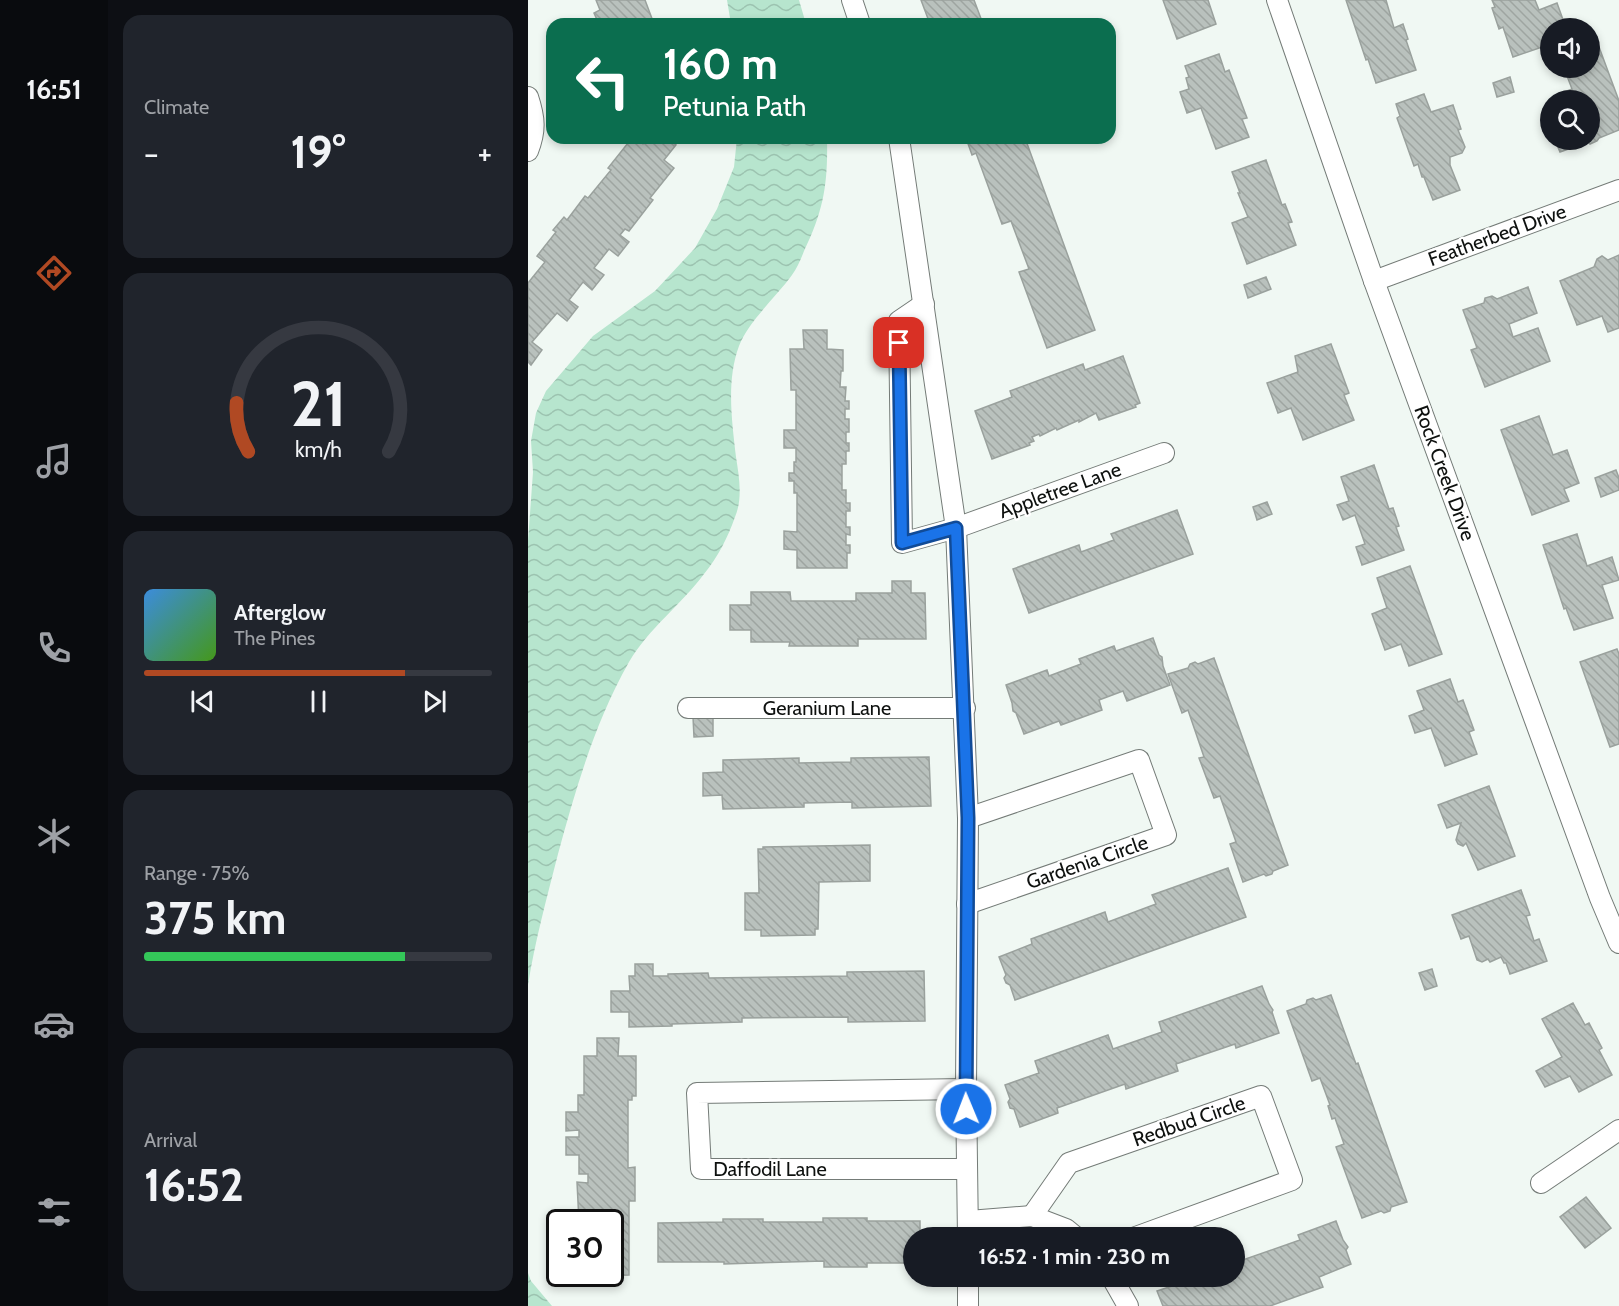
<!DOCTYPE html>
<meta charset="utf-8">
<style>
:root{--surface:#171b24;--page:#20242c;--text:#f1f3f6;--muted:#9ea1a6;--line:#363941;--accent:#b04923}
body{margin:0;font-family:Cabin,sans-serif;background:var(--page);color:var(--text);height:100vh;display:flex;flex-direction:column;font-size:22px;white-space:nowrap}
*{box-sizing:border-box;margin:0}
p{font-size:20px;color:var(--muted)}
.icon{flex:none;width:33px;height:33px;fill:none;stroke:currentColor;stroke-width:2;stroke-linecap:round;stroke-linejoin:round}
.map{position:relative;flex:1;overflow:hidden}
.drawer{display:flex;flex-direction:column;gap:15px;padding:15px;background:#0d0f14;width:420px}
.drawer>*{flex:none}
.guide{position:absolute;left:18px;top:18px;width:570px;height:126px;border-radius:18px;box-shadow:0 3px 9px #0003;background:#0b6e4f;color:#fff;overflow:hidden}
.buttons{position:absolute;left:1012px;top:18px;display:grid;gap:12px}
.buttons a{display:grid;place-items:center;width:60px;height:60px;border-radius:50%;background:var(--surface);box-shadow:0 3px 9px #0003;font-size:30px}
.speed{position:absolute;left:18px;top:1209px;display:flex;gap:12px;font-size:30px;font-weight:700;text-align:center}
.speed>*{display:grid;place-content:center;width:78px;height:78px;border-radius:50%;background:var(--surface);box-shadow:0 3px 9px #0003;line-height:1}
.speed .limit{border:3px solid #111;border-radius:9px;background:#fff;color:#111}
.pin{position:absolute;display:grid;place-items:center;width:51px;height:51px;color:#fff;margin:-26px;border-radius:12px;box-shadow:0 3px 9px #0006}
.me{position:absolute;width:66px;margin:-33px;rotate:359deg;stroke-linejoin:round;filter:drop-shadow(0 0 4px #0008)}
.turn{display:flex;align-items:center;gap:21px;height:126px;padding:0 18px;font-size:27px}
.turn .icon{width:78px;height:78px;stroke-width:2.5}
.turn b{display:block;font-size:42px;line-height:51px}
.big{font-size:45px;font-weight:700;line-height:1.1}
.drawer .card{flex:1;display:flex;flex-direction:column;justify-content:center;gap:9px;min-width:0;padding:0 21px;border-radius:18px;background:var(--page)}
.drawer .dial{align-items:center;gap:0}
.dial svg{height:156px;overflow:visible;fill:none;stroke:var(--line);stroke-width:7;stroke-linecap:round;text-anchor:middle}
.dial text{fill:var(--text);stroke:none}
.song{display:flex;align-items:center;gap:18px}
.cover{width:72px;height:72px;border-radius:9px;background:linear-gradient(135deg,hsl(210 70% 55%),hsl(100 70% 35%))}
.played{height:6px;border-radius:3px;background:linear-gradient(90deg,var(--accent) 75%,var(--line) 75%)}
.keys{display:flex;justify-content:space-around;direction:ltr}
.heat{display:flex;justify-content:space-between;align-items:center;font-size:33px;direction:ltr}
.charge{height:9px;border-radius:4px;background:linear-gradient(90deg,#34c759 75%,var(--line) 0)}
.trip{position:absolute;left:375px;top:1227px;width:342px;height:60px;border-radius:30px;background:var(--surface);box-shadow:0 3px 9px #0003;font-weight:700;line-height:60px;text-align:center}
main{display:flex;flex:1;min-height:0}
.menu{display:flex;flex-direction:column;width:108px;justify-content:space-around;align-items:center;background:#090b0e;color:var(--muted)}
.menu .icon{width:42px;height:42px}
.menu .active{color:var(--accent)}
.menu b{font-size:27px;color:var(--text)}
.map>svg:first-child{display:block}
.water{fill:url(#water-waves)}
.building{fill:url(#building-back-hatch);stroke:#9aa19d;stroke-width:1.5}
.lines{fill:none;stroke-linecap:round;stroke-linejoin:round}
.minor-casing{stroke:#747b77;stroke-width:22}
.minor{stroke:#fff;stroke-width:20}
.route-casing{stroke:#114b97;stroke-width:15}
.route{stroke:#1a73e8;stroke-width:10}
.labels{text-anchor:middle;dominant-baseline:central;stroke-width:4.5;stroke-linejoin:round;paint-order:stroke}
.street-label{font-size:20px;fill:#0e110f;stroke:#fff}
</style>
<main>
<nav class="menu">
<b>16:51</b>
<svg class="icon active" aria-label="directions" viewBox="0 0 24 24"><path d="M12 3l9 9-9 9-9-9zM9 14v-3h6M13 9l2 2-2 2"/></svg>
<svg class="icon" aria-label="music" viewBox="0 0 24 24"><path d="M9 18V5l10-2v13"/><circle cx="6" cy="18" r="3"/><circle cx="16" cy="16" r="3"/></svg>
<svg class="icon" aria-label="phone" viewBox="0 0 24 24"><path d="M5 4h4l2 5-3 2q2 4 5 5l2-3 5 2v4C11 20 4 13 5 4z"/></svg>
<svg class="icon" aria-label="climate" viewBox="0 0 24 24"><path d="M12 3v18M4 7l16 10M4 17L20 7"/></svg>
<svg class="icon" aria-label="car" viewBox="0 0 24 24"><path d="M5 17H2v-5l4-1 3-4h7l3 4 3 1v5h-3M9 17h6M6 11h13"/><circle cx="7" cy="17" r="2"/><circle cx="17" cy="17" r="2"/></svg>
<svg class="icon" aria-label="filters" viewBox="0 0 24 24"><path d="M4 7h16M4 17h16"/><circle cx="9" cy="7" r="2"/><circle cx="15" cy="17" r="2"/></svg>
</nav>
<section class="drawer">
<div class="card"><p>Climate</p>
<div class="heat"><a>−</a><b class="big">19°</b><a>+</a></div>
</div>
<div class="card dial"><svg viewBox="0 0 100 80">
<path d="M14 69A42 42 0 1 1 86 69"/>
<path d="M14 69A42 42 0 0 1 8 44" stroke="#b04923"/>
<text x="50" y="56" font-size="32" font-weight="700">21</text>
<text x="50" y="72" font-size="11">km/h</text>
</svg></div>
<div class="card">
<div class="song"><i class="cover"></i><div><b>Afterglow</b><p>The Pines</p></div></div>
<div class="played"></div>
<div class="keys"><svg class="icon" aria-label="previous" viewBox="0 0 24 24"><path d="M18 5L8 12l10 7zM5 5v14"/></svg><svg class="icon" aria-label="pause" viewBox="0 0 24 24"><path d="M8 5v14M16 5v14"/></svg><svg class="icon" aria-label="next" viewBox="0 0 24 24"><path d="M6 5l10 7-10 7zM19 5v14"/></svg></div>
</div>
<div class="card"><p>Range · 75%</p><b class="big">375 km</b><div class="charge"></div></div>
<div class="card"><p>Arrival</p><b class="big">16:52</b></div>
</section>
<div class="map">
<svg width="1091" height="1306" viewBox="0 0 1091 1306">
<defs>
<pattern id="water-waves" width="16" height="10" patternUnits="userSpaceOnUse" patternTransform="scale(1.5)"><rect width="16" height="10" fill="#b7e5ce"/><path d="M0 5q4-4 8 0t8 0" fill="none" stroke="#9cc3b0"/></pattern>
<pattern id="building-back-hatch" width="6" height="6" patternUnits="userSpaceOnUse" patternTransform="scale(1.5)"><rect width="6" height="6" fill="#b9c1bd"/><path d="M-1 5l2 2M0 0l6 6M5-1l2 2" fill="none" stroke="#9ea5a1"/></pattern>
</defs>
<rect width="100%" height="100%" fill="#f0f8f3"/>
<!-- water -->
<g class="water">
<polygon points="199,0 271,0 278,24 203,24"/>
<path d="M209,138H299C300,183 296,210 276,251C273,259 269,268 264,275C248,297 220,322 211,346C198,381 204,421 208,457C211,476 215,498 207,517C200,537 190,557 176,574C153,605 121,628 101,662C67,722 48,788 30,854C19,897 7,941 0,985V541L5,472L3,441L8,413L18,391L65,336L127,291L167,248L189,209L206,167Z"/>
<polygon points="0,1273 3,1281 24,1306 0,1306"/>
</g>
<!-- building -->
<g class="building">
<polygon points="68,0 117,0 126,24 71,24 66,13 72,10"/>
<polygon points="393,0 446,0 455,24 402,24"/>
<polygon points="635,0 680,0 688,24 649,39"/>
<polygon points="818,0 858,0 866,28 875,24 880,39 878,40 888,70 848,83 840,59 838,60"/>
<polygon points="964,0 1007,0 1011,10 1029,3 1038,28 1023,28 1023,44 985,57 975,27 971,29 964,8 967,7"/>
<polygon points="1071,47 1091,101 1091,130 1071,138 1069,141 1062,144 1060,142 1032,152 1027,140 1062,140 1062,100 1037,100 1034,93 1044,89 1036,68 1062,68 1062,50"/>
<polygon points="691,54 697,72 701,70 719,118 714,119 721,137 688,149 673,108 659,113 652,92 661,89 658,78 661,77 657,66"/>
<polygon points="982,77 986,92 969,97 965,83"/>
<polygon points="896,94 903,112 925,105 933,129 930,130 937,147 934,153 922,157 922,165 932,190 905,200 896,177 894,177 890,164 886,166 869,118 872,116 868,104"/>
<polygon points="104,138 108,138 115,144 120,138 139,138 148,145 136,160 146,168 122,198 125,200 101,231 97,229 92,235 101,242 90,256 81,249 66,268 76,275 64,290 55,282 41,300 50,307 39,321 29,313 4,342 14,350 3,365 0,362 0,283 17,262 9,256 28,232 25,230 36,217 39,220 57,196 60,198 83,170 80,168"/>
<polygon points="438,138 497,138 567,330 519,348 491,272 501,269 483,221 474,224 448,153 444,155"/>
<polygon points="738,160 754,205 757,204 764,222 760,223 768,245 719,264 704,223 720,217 710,193 712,193 704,172"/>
<polygon points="1091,255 1091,328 1080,332 1074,316 1049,325 1032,281 1066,267 1069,259 1074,256 1080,260"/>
<polygon points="738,277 743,289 720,298 716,285"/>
<polygon points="1000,287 1009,313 981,324 985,337 1010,328 1022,361 957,387 943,350 949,348 935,310 956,303 957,298 964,296 969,299"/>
<polygon points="275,330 299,330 299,349 315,350 315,371 313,371 312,387 318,387 317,401 321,401 321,409 317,409 317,419 321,419 321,432 318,432 318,443 321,443 321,451 318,451 318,464 314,464 314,490 318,490 318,503 322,503 322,511 318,511 318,527 322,527 322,535 318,534 318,545 322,545 322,553 319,553 319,568 269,568 269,550 256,549 256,531 269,532 269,493 266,493 266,481 261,481 261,473 266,473 266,462 268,462 268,448 256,448 256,430 268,430 268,390 263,390 262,349 276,349"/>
<polygon points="803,344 821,393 816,395 826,420 775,440 763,408 750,413 739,383 770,372 767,356"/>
<polygon points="595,356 612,403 607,405 608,407 571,420 568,413 551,422 551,420 529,430 528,428 512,436 511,434 504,437 506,441 501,443 502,445 464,459 447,411 484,397 482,391 555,364 557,370"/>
<polygon points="1011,416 1025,455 1039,450 1051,483 1036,489 1041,501 1004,515 973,430"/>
<polygon points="846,465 861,509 865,508 871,526 868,527 876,550 834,565 828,547 837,544 827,515 815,520 809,505 821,501 813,477"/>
<polygon points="1088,470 1091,478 1091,490 1073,497 1067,478"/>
<polygon points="739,502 744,514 729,520 725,507"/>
<polygon points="649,510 665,554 501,613 485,569 551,545 553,552 586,540 583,534"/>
<polygon points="1049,534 1059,566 1084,557 1091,580 1074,585 1085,618 1046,630 1038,608 1036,609 1015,545"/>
<polygon points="882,566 914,654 881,666 873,644 857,650 844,614 859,608 849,578"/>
<polygon points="364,581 383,581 383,593 397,593 398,639 330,639 330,646 261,646 262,642 223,642 223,630 202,630 202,605 223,605 223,592 262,592 263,601 328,601 328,593 364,593"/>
<polygon points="625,638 631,655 634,657 635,666 642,685 599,701 595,691 571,700 574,710 533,725 531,721 496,734 488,713 485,711 484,703 478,685 519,670 521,676 553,664 551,659 586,646 588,651"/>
<polygon points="1089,649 1091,654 1091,744 1082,747 1052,662"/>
<polygon points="686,658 760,865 745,871 744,874 738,876 736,874 715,882 702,844 708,842 692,796 686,798 671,758 676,757 660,710 654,713 640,674 660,668 662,664 667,662 670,664"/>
<polygon points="922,679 930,702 935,700 946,730 941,732 949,754 917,766 903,728 887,733 881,716 896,710 889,691"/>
<polygon points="185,716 185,736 166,737 165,717"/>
<polygon points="401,757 403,806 324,808 324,802 276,803 276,807 195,809 194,795 175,796 175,773 195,772 195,760 271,758 271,763 323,762 323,758"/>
<polygon points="961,786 987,856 950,870 938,843 935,846 930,844 928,840 933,823 919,828 910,805"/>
<polygon points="342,845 342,881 291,882 290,929 287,929 287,935 233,936 233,930 217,930 217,893 231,893 230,849 235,849 235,847"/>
<polygon points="700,868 718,917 487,1000 482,985 478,983 476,978 478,975 471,957 504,944 503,939 577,912 580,922 628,904 624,895"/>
<polygon points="993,890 1002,915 998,916 1006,941 1011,939 1019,961 982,974 978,963 976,963 973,957 962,962 960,959 954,962 949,960 941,936 933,939 924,915"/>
<polygon points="107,964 125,964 125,976 140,976 140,974 180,973 181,978 319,976 319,972 396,971 397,1021 320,1022 320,1017 214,1018 214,1022 144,1024 144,1026 101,1027 101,1012 83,1012 83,991 102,991 101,976 107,976"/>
<polygon points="904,969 909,986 897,990 891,973"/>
<polygon points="734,986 741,1004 745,1010 744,1012 751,1033 708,1048 707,1044 648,1064 650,1071 598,1089 597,1084 529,1108 530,1113 492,1127 486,1109 482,1108 480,1102 482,1099 477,1085 511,1073 507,1061 580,1035 585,1049 634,1032 631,1022"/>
<polygon points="803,995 828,1064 830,1063 879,1202 863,1207 862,1211 856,1213 853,1211 834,1218 808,1147 816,1144 807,1118 804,1119 800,1106 802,1105 792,1078 784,1081 759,1011 778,1004 779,1000 785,998 788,1000"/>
<polygon points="1045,1003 1057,1025 1061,1023 1074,1048 1071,1050 1084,1075 1051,1092 1042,1076 1017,1087 1008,1071 1034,1057 1014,1019"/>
<polygon points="69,1038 91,1038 90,1056 108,1056 108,1096 104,1096 104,1100 100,1100 100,1168 107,1167 107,1201 101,1201 101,1275 52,1276 52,1274 82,1274 82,1222 51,1222 49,1182 60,1183 60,1174 51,1174 51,1155 38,1155 38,1137 51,1137 51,1130 38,1131 38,1112 50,1112 50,1095 56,1095 56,1056 69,1056"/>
<polygon points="1058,1197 1083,1228 1057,1248 1032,1217"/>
<polygon points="295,1218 339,1218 339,1221 392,1221 392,1238 386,1238 386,1263 339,1263 339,1267 296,1267 296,1261 196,1264 196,1262 130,1262 130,1223 195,1222 195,1219 235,1219 235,1222 295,1222"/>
<polygon points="808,1221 815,1240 820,1247 818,1250 823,1264 791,1277 795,1287 742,1306 635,1306 629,1291 665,1279 664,1276 706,1276 706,1263 772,1240 770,1235"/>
</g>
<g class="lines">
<!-- minor casing -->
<g class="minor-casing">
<g id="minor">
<polyline points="324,0 332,24"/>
<polyline points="749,0 846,281 1072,898 1091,943"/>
<path d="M0,97C7,118 8,131 0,151"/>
<polyline points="371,138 428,528 440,818 438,1089 440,1238"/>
<polyline points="846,281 1091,190"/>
<polyline points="396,304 371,321 374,543 428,528 636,453"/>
<polyline points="160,708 437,708"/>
<polyline points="439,904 638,835 611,760 440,818"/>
<polyline points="438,1089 169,1093 173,1169 439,1169"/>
<polyline points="1013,1183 1091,1130"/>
<polyline points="504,1216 541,1163 733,1096 764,1180 605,1238"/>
<polyline points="441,1221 504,1216 538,1229 549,1238"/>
<polyline points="440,1276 440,1306"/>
<polyline points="583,1276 600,1306"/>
</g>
</g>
<!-- minor -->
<use href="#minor" class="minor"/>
</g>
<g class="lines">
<!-- route casing -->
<g class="route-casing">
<polyline id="route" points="371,343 374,543 428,528 440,818 438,1109"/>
</g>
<!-- route -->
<use href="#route" class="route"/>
</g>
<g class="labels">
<!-- street labels -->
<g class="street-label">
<text transform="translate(969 235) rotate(-20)">Featherbed Drive</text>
<text transform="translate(917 473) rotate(70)">Rock Creek Drive</text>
<text transform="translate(532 490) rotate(-20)">Appletree Lane</text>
<text x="299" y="708">Geranium Lane</text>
<text transform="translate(559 862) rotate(-19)">Gardenia Circle</text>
<text transform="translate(661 1121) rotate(-19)">Redbud Circle</text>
<text x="242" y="1169">Daffodil Lane</text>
</g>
</g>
</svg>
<div class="buttons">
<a><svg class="icon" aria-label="sound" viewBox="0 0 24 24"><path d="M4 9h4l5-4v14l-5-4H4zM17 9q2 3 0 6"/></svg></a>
<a><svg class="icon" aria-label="search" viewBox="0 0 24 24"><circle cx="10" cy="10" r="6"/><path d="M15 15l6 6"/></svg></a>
</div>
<div class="speed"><div class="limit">30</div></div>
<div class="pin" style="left:371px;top:343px;background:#d93025"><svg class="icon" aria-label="arrive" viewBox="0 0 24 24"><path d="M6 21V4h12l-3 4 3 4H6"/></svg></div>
<svg class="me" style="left:438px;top:1109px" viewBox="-20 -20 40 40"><circle r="17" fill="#1a73e8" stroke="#fff" stroke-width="3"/><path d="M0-11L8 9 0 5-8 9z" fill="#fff"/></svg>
<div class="trip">16:52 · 1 min · 230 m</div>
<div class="guide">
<div class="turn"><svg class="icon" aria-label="left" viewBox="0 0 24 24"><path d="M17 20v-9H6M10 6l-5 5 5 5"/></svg><div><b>160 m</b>Petunia Path</div></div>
</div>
</div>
</main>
